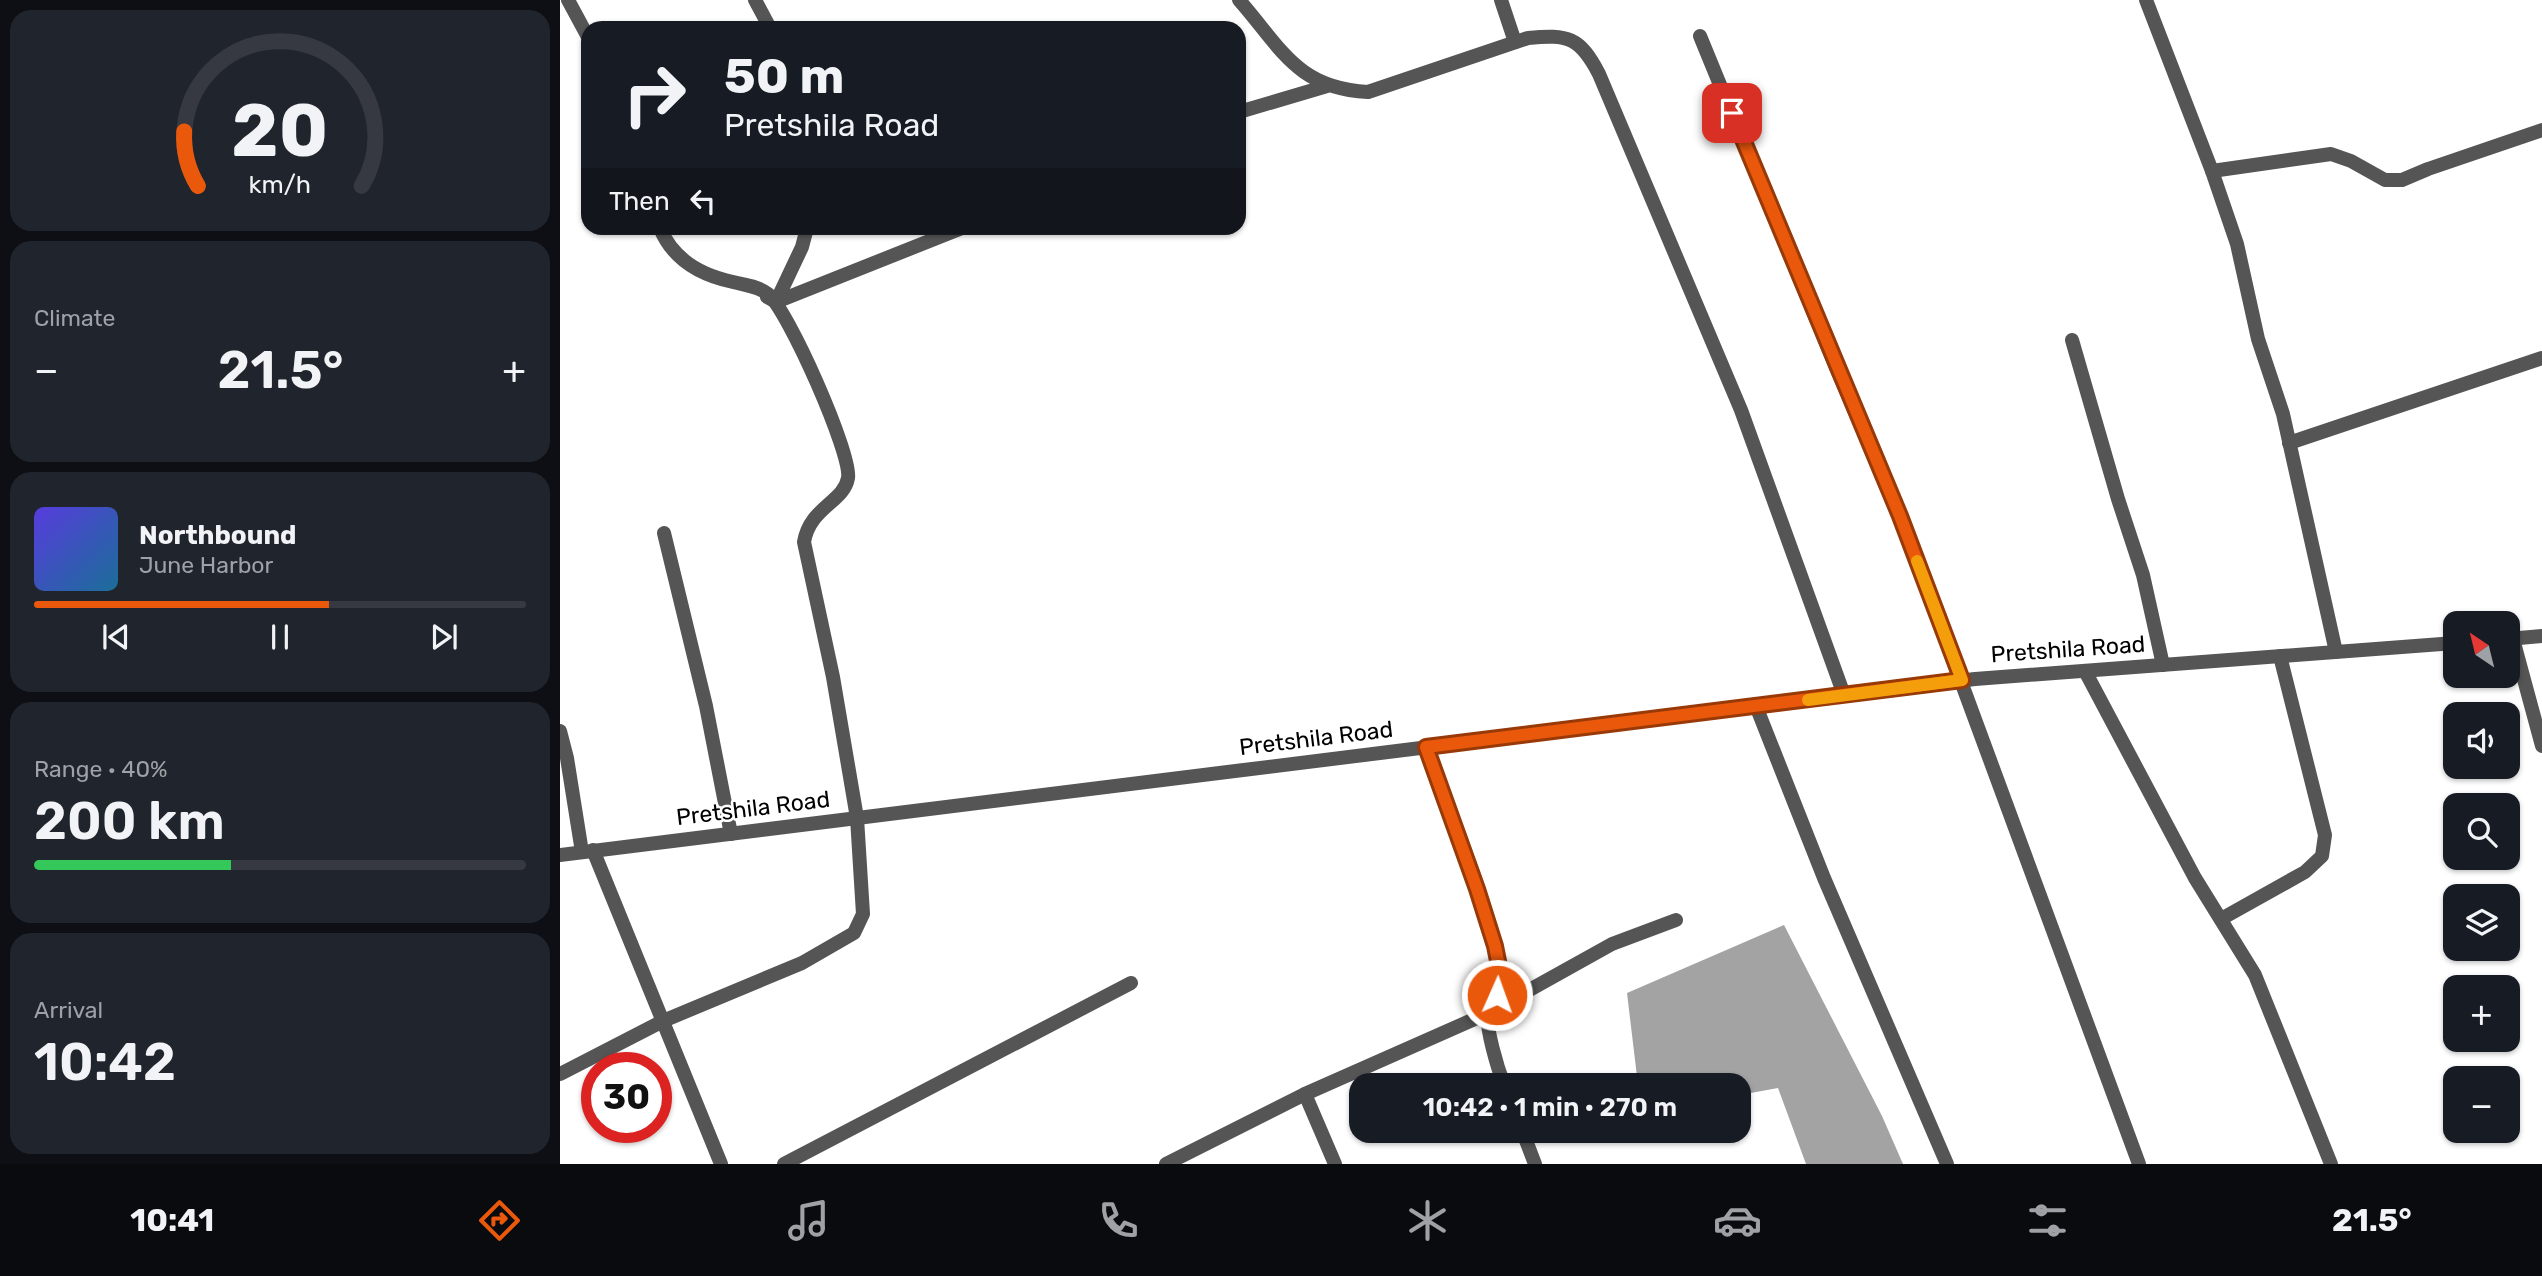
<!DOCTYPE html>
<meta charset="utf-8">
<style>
:root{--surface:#171b24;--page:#20242c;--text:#f1f3f6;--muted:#9ea1a6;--line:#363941;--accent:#ea580c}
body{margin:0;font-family:Rubik,sans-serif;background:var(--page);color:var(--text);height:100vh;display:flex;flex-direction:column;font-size:26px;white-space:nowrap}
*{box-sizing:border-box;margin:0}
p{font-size:23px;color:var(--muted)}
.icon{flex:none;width:38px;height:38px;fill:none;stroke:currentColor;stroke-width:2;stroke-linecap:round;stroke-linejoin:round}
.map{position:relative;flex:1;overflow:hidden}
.sheet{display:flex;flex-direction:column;gap:10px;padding:10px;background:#0d0f14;width:560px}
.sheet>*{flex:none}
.top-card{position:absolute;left:21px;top:21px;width:665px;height:214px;border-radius:21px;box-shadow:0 2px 5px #0004;background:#171b24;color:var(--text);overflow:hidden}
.needle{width:46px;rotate:325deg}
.controls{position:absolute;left:1883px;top:611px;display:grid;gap:14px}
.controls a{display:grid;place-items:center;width:77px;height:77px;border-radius:14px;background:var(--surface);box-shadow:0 2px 5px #0004;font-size:35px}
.speed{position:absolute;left:21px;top:1052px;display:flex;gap:14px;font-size:35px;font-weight:700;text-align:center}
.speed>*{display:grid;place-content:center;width:91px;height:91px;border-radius:50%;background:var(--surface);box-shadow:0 2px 5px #0004;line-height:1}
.speed .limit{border:10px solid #d22;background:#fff;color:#111}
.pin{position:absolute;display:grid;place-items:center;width:60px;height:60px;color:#fff;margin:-30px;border-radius:14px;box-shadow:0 4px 10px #0006}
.me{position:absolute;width:77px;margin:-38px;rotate:2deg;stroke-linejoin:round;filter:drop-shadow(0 0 5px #0008)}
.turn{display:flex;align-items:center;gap:24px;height:147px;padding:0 28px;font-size:32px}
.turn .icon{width:91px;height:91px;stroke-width:2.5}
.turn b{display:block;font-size:49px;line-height:60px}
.then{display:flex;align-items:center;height:66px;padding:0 28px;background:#0003;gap:14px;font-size:26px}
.big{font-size:52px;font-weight:600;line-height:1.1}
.sheet .widget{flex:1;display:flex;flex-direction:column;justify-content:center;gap:10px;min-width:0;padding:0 24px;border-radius:21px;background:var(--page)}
.sheet .dial{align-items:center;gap:0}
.dial svg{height:182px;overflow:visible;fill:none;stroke:var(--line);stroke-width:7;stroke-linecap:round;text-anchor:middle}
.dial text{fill:var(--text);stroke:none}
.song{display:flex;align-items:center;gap:21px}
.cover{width:84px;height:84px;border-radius:10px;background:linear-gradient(135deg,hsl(250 70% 55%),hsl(200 70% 35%))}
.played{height:7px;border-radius:4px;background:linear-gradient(90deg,var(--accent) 60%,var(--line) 60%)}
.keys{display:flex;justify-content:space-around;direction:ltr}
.heat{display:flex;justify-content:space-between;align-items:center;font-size:38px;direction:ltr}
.charge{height:10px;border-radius:5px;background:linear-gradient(90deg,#34c759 40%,var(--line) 0)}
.trip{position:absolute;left:789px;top:1073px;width:402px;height:70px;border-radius:21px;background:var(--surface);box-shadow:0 2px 5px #0004;font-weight:600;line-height:70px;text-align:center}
.dock{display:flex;height:112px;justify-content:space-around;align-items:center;background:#090b0e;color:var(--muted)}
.dock .icon{width:49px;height:49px}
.dock .current{color:var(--accent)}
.dock b{font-size:32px;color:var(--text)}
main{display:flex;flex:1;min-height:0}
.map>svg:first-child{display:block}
.water{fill:#a3a3a3}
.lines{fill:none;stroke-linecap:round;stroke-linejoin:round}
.minor{stroke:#555;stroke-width:14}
.tertiary{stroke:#555;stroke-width:14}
.route-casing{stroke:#983908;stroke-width:18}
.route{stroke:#ea580c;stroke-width:12}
.slow{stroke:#f59e0b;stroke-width:12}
.labels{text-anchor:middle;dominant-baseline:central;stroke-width:5;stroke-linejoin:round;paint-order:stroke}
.street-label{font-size:23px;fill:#000;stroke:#fff}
</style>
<main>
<section class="sheet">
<div class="widget dial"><svg viewBox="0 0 100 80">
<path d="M14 69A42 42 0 1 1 86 69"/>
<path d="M14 69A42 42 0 0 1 8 45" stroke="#ea580c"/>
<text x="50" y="56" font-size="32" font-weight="700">20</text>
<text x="50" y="72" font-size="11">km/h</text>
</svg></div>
<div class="widget"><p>Climate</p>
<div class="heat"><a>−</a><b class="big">21.5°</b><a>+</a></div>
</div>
<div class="widget">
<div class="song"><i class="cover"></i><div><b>Northbound</b><p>June Harbor</p></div></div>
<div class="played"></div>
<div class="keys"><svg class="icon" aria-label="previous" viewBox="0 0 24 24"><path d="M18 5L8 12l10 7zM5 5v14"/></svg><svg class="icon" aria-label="pause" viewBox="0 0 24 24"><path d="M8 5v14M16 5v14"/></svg><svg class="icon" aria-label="next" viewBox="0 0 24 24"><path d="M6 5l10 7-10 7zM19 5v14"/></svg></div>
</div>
<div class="widget"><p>Range · 40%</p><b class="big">200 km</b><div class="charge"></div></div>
<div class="widget"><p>Arrival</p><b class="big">10:42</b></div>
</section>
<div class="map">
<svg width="1982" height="1164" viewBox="0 0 1982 1164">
<rect width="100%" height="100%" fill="#fff"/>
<!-- water -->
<polygon class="water" points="1224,925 1322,1116 1343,1164 1246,1164 1218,1088 1180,1095 1180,1085 1078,1085 1067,993"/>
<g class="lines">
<!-- minor -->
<g class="minor">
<polyline points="8,0 28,37"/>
<polyline points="195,0 210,28"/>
<path d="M679,0C722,49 737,88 808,92L968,38C1008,34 1020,37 1039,74L1181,410L1284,695"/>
<polyline points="941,0 955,42"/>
<polyline points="1586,0 1652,171 1677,244 1698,339 1723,414 1776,652"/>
<polyline points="1140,36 1277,370 1340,516 1579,1164"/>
<polyline points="679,112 767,86"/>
<polyline points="1652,171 1771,154 1791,161 1825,180 1842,180 1868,169 1982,130"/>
<polyline points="207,297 216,302 402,228"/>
<polyline points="216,302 242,247 247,228"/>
<polyline points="1512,340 1558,499 1583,575 1603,665"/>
<polyline points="1729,443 1982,358"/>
<polyline points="104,533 146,706 171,834"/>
<polyline points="1953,639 1982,746"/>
<polyline points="1525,671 1635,878 1695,975 1771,1164"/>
<polyline points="1196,706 1264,878 1387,1164"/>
<polyline points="0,731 7,758 22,852"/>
<path d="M866,747C892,820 926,895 940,971C943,987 932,998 928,1012C925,1027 938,1069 944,1085"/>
<polyline points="33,850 161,1164"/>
<polyline points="1661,919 1745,872 1762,856 1765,835 1720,656"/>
<path d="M0,1074L103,1021L242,963L294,933L303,914L297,818L273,677L244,542C250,507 284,502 288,478C292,454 228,310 208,294C198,286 185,285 173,282C140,275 113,260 100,228"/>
<polyline points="962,1130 975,1164"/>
<polyline points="224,1164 571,983"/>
<polyline points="606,1164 745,1094"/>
<polyline points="775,1164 745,1094 928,1013 1052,944 1116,920"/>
</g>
<!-- tertiary -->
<g class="tertiary">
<polyline points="1948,639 1982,636"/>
<polyline points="0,855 1415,679 1895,643"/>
</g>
</g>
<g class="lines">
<!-- route casing -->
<g class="route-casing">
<polyline id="route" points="937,995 941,976 935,946 917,889 866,747 1402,680 1340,516 1172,113"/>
</g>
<!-- route -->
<use href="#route" class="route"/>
<!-- slow -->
<polyline class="slow" points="1248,700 1402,680 1357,561"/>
</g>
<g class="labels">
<!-- street labels -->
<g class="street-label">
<text transform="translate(1508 649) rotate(-4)">Pretshila Road</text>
<text transform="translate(756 738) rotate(-7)">Pretshila Road</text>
<text transform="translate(193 808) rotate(-7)">Pretshila Road</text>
</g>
</g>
</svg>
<div class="controls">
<a><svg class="needle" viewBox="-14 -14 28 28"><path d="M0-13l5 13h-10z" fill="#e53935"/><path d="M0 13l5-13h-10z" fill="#9ea1a6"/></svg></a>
<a><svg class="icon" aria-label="sound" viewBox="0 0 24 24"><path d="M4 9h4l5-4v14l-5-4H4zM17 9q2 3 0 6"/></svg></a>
<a><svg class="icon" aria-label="search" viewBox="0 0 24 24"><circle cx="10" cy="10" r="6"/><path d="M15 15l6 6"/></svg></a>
<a><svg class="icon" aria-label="layers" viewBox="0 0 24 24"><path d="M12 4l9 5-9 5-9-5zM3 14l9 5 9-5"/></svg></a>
<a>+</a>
<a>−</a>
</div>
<div class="speed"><div class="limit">30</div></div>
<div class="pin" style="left:1172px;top:113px;background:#d93025"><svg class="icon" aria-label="arrive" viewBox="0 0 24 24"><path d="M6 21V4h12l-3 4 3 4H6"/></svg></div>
<svg class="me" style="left:937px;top:995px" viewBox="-20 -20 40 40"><circle r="17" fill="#ea580c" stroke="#fff" stroke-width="3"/><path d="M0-11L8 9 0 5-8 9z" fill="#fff"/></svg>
<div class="trip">10:42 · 1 min · 270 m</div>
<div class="top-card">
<div class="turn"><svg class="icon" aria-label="right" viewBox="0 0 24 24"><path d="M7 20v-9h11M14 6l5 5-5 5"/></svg><div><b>50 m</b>Pretshila Road</div></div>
<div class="then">Then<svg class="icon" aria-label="left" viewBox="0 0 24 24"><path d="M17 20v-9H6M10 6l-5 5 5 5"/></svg></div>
</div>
</div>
</main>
<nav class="dock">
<b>10:41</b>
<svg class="icon current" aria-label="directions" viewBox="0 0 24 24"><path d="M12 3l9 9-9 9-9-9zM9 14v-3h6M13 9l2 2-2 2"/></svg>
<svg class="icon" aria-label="music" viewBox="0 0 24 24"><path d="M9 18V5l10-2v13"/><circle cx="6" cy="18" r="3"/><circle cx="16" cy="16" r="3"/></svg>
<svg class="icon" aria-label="phone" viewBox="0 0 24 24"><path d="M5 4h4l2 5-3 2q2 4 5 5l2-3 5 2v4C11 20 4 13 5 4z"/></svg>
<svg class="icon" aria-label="climate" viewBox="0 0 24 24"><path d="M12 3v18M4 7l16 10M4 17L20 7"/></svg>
<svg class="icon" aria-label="car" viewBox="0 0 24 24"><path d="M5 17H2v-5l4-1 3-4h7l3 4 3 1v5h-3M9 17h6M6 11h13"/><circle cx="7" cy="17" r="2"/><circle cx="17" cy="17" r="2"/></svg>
<svg class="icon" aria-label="filters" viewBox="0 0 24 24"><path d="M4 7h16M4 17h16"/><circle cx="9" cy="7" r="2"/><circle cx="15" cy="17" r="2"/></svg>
<b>21.5°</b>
</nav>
